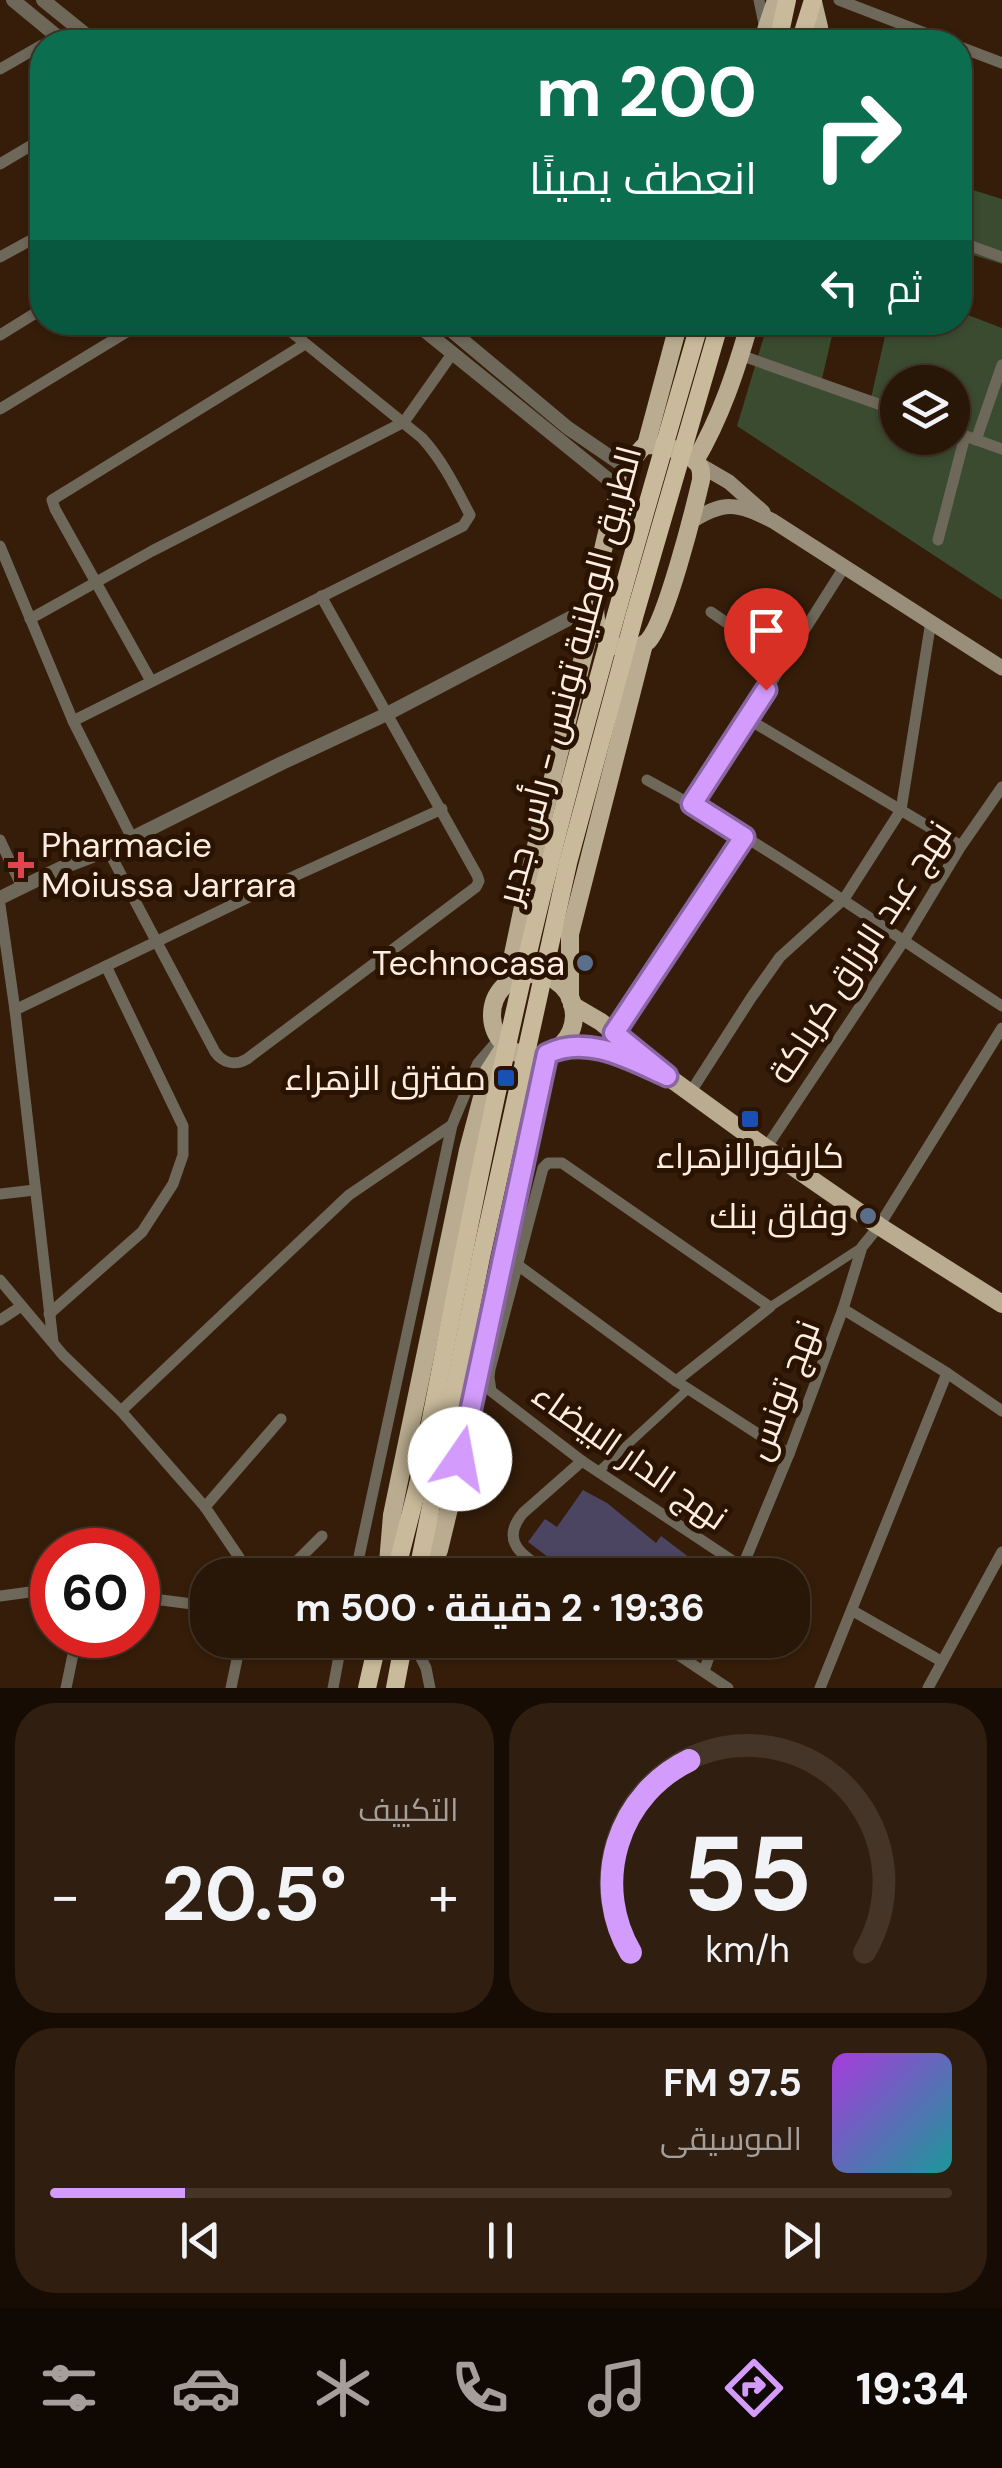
<!DOCTYPE html>
<html lang="ar">
<meta charset="utf-8">
<style>
:root{--surface:#281607;--page:#301f11;--text:#f1f3f6;--muted:#a59f9b;--line:#443528;--accent:#d39cfc}
body{margin:0;font-family:"DM Sans",Cairo,sans-serif;background:var(--page);color:var(--text);direction:rtl;height:100vh;display:flex;flex-direction:column;font-size:38px;white-space:nowrap}
*{box-sizing:border-box;margin:0}
p{font-size:32px;color:var(--muted)}
.icon{flex:none;width:55px;height:55px;fill:none;stroke:currentColor;stroke-width:2;stroke-linecap:round;stroke-linejoin:round}
.map{position:relative;height:1688px;overflow:hidden;direction:ltr}
.sheet{display:flex;flex-direction:column;gap:15px;padding:15px;background:#160c04;flex:1}
.sheet>*{flex:none}
.top-card{position:absolute;left:30px;top:30px;width:942px;height:305px;border-radius:40px;box-shadow:0 2px 8px #0004,0 0 0 2px var(--line);direction:rtl;background:#0b6e4f;color:#fff;overflow:hidden}
.tools{position:absolute;left:880px;top:365px;display:grid;gap:20px}
.tools a{display:grid;place-items:center;width:90px;height:90px;border-radius:50%;background:var(--surface);box-shadow:0 2px 8px #0004,0 0 0 2px var(--line);font-size:50px}
.speed{position:absolute;left:30px;top:1528px;display:flex;gap:20px;font-size:50px;font-weight:700;text-align:center}
.speed>*{display:grid;place-content:center;width:130px;height:130px;border-radius:50%;background:var(--surface);box-shadow:0 2px 8px #0004,0 0 0 2px var(--line);line-height:1}
.speed .limit{border:15px solid #d22;background:#fff;color:#111}
.pin{position:absolute;display:grid;place-items:center;width:85px;height:85px;color:#fff;margin:-102px -42px;border-radius:50% 50% 50% 0;rotate:-45deg;box-shadow:0 0 10px #0007}
.pin .icon{rotate:45deg}
.me{position:absolute;width:110px;margin:-55px;rotate:12deg;stroke-linejoin:round;filter:drop-shadow(0 0 8px #0008)}
.turn{display:flex;align-items:center;gap:35px;height:210px;padding:0 50px;font-size:45px}
.turn .icon{width:130px;height:130px;stroke-width:2.5}
.turn b{display:block;font-size:70px;line-height:85px}
.then{display:flex;align-items:center;height:95px;padding:0 50px;background:#0003;gap:20px;font-size:38px}
.big{font-size:75px;font-weight:700;line-height:1.1}
.sheet .widget{flex:1;display:flex;flex-direction:column;justify-content:center;gap:15px;min-width:0;padding:0 35px;border-radius:40px;background:var(--page)}
.sheet .dial{align-items:center;gap:0}
.dial svg{height:260px;overflow:visible;fill:none;stroke:var(--line);stroke-width:7;stroke-linecap:round;text-anchor:middle}
.dial text{fill:var(--text);stroke:none}
.song{display:flex;align-items:center;gap:30px}
.cover{width:120px;height:120px;border-radius:15px;background:linear-gradient(135deg,hsl(280 70% 55%),hsl(180 70% 35%))}
.played{height:10px;border-radius:5px;background:linear-gradient(90deg,var(--accent) 15%,var(--line) 15%)}
.keys{display:flex;justify-content:space-around;direction:ltr}
.heat{display:flex;justify-content:space-between;align-items:center;font-size:55px;direction:ltr}
.sheet .tiles{flex:1;display:grid;gap:15px;grid-template-columns:1fr 1fr}
.widget:last-child{grid-column:span 2}
.trip{position:absolute;left:190px;top:1558px;width:620px;height:100px;border-radius:40px;background:var(--surface);box-shadow:0 2px 8px #0004,0 0 0 2px var(--line);font-weight:700;line-height:100px;text-align:center;direction:rtl}
.menu{display:flex;height:160px;justify-content:space-around;align-items:center;background:#100903;color:var(--muted)}
.menu .icon{width:70px;height:70px}
.menu .on{color:var(--accent)}
.menu b{font-size:45px;color:var(--text)}
.map>svg:first-child{display:block}
.green{fill:#3b4b2f;fill-rule:evenodd}
.building{fill:#4c4562}
.lines{fill:none;stroke-linecap:round;stroke-linejoin:round}
.pedestrian{stroke:#6e685a;stroke-width:9}
.minor{stroke:#6e685a;stroke-width:11}
.tertiary{stroke:#6e685a;stroke-width:14}
.secondary{stroke:#998e79;stroke-width:15}
.primary{stroke:#baac90;stroke-width:18}
.trunk{stroke:#c9ba9b;stroke-width:18}
.trunk-bridge{stroke:#c9ba9b;stroke-width:18}
.route-casing{stroke:#8965a4;stroke-width:25}
.route{stroke:#d39cfc;stroke-width:18}
.health-dot{fill:#e0444e;stroke:#2a1301;stroke-width:4}
.service-dot{fill:#5c6f8a;stroke:#2a1301;stroke-width:4}
.transit-dot{fill:#1a4fb4;stroke:#2a1301;stroke-width:4}
.labels{text-anchor:middle;dominant-baseline:central;stroke-width:10;stroke-linejoin:round;paint-order:stroke}
.street-label{font-size:35px;fill:#fdece0;stroke:#2a1301}
.poi-label{font-size:35px;fill:#fdece0;stroke:#2a1301;text-anchor:end}
</style>
<div class="map">
<svg width="1002" height="1688" viewBox="0 0 1002 1688">
<rect width="100%" height="100%" fill="#351d09"/>
<!-- green -->
<g class="green">
<polygon points="960,186 1002,199 1002,264 960,251"/>
<path d="M960,312L1002,328V600L737,426L768,323H835L821,383L871,398L888,323L960,322ZM898,382H952V438H898Z"/>
</g>
<!-- building -->
<polygon class="building" points="583,1490 607,1503 656,1543 661,1536 690,1558 688,1561 706,1575 675,1575 669,1571 665,1575 572,1575 528,1542 545,1519 557,1527"/>
<g class="lines">
<!-- pedestrian -->
<g class="pedestrian">
<polyline points="770,1307 862,1247"/>
<polyline points="599,1471 688,1389"/>
</g>
<!-- minor -->
<g class="minor">
<polyline points="759,0 765,29"/>
<polyline points="839,0 948,42"/>
<polyline points="960,47 1002,63"/>
<polyline points="0,69 42,45"/>
<polyline points="0,164 42,139"/>
<polyline points="960,242 1002,257"/>
<polyline points="0,257 42,234"/>
<polyline points="0,335 42,309"/>
<polyline points="740,355 898,411"/>
<polyline points="0,409 143,322"/>
<polyline points="952,431 1002,449"/>
<polyline points="976,440 1002,365"/>
<polyline points="938,540 965,436"/>
<polyline points="0,546 73,721 132,838"/>
<polyline points="711,612 783,662"/>
<polyline points="30,619 152,551 404,422 452,354"/>
<polyline points="151,681 55,509 52,500 305,344"/>
<polyline points="748,719 961,846"/>
<path d="M73,721L463,526L470,515C456,488 443,461 422,438L279,322"/>
<path d="M647,780C771,847 884,929 1002,1006"/>
<polyline points="691,804 748,719 845,566"/>
<polyline points="0,840 22,887"/>
<path d="M108,850L215,1052C223,1063 235,1066 247,1059L476,887L479,881L477,875L321,596"/>
<polyline points="0,905 15,1010 53,1342"/>
<polyline points="15,1010 255,894 442,809"/>
<polyline points="614,1033 745,837"/>
<polyline points="690,1093 751,998 780,957 844,899 901,810 931,621"/>
<polyline points="766,1148 905,939 961,846 1002,787"/>
<polyline points="0,1194 35,1190"/>
<polyline points="519,1266 676,1381 789,1454"/>
<polyline points="0,1280 63,1355 121,1411 205,1507 251,1575"/>
<polyline points="843,1309 947,1373 1002,1411"/>
<polyline points="49,1314 142,1232 173,1184 183,1155 183,1126 106,966"/>
<polyline points="0,1320 20,1307"/>
<polyline points="676,1381 770,1307 562,1163 548,1163 543,1168 490,1369 489,1377 491,1391 582,1461 742,1567"/>
<polyline points="121,1411 349,1195 452,1125"/>
<polyline points="205,1507 281,1419"/>
<polyline points="283,1575 322,1536"/>
<polyline points="355,1575 452,1125 478,1063 499,1039"/>
<path d="M554,1575C530,1560 496,1545 523,1513L582,1461"/>
<polyline points="739,1575 789,1454 843,1309 862,1247 879,1226 1002,1028"/>
<polyline points="0,1596 52,1589"/>
<polyline points="138,1597 208,1606"/>
<polyline points="853,1611 941,1661"/>
<polyline points="412,1640 426,1668 430,1688"/>
<polyline points="656,1640 728,1688"/>
<polyline points="704,1671 715,1640"/>
<polyline points="66,1688 77,1635"/>
<polyline points="231,1688 241,1640"/>
<polyline points="333,1688 342,1640"/>
<polyline points="820,1688 947,1373"/>
<polyline points="928,1688 1002,1552"/>
</g>
<!-- tertiary -->
<g class="tertiary">
<polyline points="13,0 64,42"/>
<polyline points="43,0 95,42"/>
<polyline points="414,322 620,489"/>
<polyline points="441,322 568,428 628,469"/>
<polyline points="0,898 61,868 108,850 282,763 387,714 595,605"/>
</g>
<!-- secondary -->
<g class="secondary">
<polyline points="698,464 729,482 763,512"/>
<path d="M689,523C724,500 737,503 773,521L1002,668"/>
</g>
<!-- primary -->
<g class="primary">
<polyline points="813,2 819,27 818,42"/>
<polyline points="762,42 776,0"/>
<path d="M646,445C662,445 687,450 697,463C702,468 701,474 701,480C694,510 666,622 648,641C638,651 624,651 612,644C603,638 598,630 596,619C590,587 619,462 646,445Z"/>
<polyline points="646,445 679,322"/>
<path d="M695,461C721,417 736,371 750,322"/>
<circle cx="533" cy="1015" r="41"/>
<polyline points="507,983 534,854 587,641 595,618"/>
<polyline points="570,999 570,934 644,644"/>
<polyline points="572,1005 601,1022 667,1076 766,1148 879,1226 1002,1304"/>
<polyline points="558,1048 596,1048 620,1054 644,1065"/>
<polyline points="387,1575 392,1515 468,1150 489,1071 505,1046"/>
<polyline points="428,1575 439,1550 452,1496 547,1054"/>
</g>
<!-- trunk -->
<g class="trunk">
<polyline points="778,42 787,0"/>
<polyline points="800,42 813,0"/>
<polyline points="395,1575 418,1485"/>
<polyline points="417,1575 435,1487"/>
<polyline points="367,1688 378,1640"/>
<polyline points="395,1688 404,1640"/>
</g>
<!-- trunk-bridge -->
<g class="trunk-bridge">
<path d="M418,1485C454,1302 489,1118 532,936C581,730 641,526 700,322"/>
<polyline points="435,1487 481,1257 568,863 635,614 720,322"/>
</g>
</g>
<g class="lines">
<!-- route casing -->
<g class="route-casing">
<path id="route" d="M460,1459L547,1054C586,1034 630,1059 667,1076L614,1033L744,837L692,804L766,690"/>
</g>
<!-- route -->
<use href="#route" class="route"/>
</g>
<!-- markers -->
<path class="health-dot" d="M16 850h10v10h10v10h-10v10h-10v-10h-10v-10h10z"/>
<g class="service-dot">
<circle cx="585" cy="963" r="10"/>
<circle cx="868" cy="1216" r="10"/>
</g>
<g class="transit-dot">
<rect x="496" y="1068" width="20" height="20" rx="5"/>
<rect x="740" y="1109" width="20" height="20" rx="5"/>
</g>
<g class="labels">
<!-- street labels -->
<g class="street-label">
<text transform="translate(569 675) rotate(-75)">الطريق الوطنية تونس - رأس جدير</text>
<text transform="translate(860 952) rotate(-57)">نهج عبد الرزاق كرباكة</text>
<text transform="translate(783 1390) rotate(-69)">نهج تونس</text>
<text transform="translate(630 1456) rotate(35)">نهج الدار البيضاء</text>
</g>
<!-- poi labels -->
<g class="poi-label">
<text x="41" y="845" text-anchor="start">Pharmacie<tspan x="41" dy="40">Moiussa Jarrara</tspan></text>
<text x="565" y="963">Technocasa</text>
<text x="486" y="1078">مفترق الزهراء</text>
<text x="750" y="1156" text-anchor="middle">كارفورالزهراء</text>
<text x="848" y="1216">وفاق بنك</text>
</g>
</g>
</svg>
<div class="tools">
<a><svg class="icon" aria-label="layers" viewBox="0 0 24 24"><path d="M12 4l9 5-9 5-9-5zM3 14l9 5 9-5"/></svg></a>
</div>
<div class="speed"><div class="limit">60</div></div>
<div class="pin" style="left:766px;top:690px;background:#d93025"><svg class="icon" aria-label="arrive" viewBox="0 0 24 24"><path d="M6 21V4h12l-3 4 3 4H6"/></svg></div>
<svg class="me" style="left:460px;top:1459px" viewBox="-20 -20 40 40"><circle r="19" fill="#fff"/><path d="M0-13L10 11 0 6-10 11z" fill="#d39cfc"/></svg>
<div class="trip">19:36 · 2 دقيقة · 500 m</div>
<div class="top-card">
<div class="turn"><svg class="icon" aria-label="right" viewBox="0 0 24 24"><path d="M7 20v-9h11M14 6l5 5-5 5"/></svg><div><b>200 m</b>انعطف يمينًا</div></div>
<div class="then">ثم<svg class="icon" aria-label="left" viewBox="0 0 24 24"><path d="M17 20v-9H6M10 6l-5 5 5 5"/></svg></div>
</div>
</div>
<section class="sheet">
<div class="tiles">
<div class="widget dial"><svg viewBox="0 0 100 80">
<path d="M14 69A42 42 0 1 1 86 69"/>
<path d="M14 69A42 42 0 0 1 32 10" stroke="#d39cfc"/>
<text x="50" y="56" font-size="32" font-weight="700">55</text>
<text x="50" y="72" font-size="11">km/h</text>
</svg></div>
<div class="widget"><p>التكييف</p>
<div class="heat"><a>−</a><b class="big">20.5°</b><a>+</a></div>
</div>
<div class="widget">
<div class="song"><i class="cover"></i><div><b>97.5 FM</b><p>الموسيقى</p></div></div>
<div class="played"></div>
<div class="keys"><svg class="icon" aria-label="previous" viewBox="0 0 24 24"><path d="M18 5L8 12l10 7zM5 5v14"/></svg><svg class="icon" aria-label="pause" viewBox="0 0 24 24"><path d="M8 5v14M16 5v14"/></svg><svg class="icon" aria-label="next" viewBox="0 0 24 24"><path d="M6 5l10 7-10 7zM19 5v14"/></svg></div>
</div>
</div>
</section>
<nav class="menu">
<b>19:34</b>
<svg class="icon on" aria-label="directions" viewBox="0 0 24 24"><path d="M12 3l9 9-9 9-9-9zM9 14v-3h6M13 9l2 2-2 2"/></svg>
<svg class="icon" aria-label="music" viewBox="0 0 24 24"><path d="M9 18V5l10-2v13"/><circle cx="6" cy="18" r="3"/><circle cx="16" cy="16" r="3"/></svg>
<svg class="icon" aria-label="phone" viewBox="0 0 24 24"><path d="M5 4h4l2 5-3 2q2 4 5 5l2-3 5 2v4C11 20 4 13 5 4z"/></svg>
<svg class="icon" aria-label="climate" viewBox="0 0 24 24"><path d="M12 3v18M4 7l16 10M4 17L20 7"/></svg>
<svg class="icon" aria-label="car" viewBox="0 0 24 24"><path d="M5 17H2v-5l4-1 3-4h7l3 4 3 1v5h-3M9 17h6M6 11h13"/><circle cx="7" cy="17" r="2"/><circle cx="17" cy="17" r="2"/></svg>
<svg class="icon" aria-label="filters" viewBox="0 0 24 24"><path d="M4 7h16M4 17h16"/><circle cx="9" cy="7" r="2"/><circle cx="15" cy="17" r="2"/></svg>
</nav>
